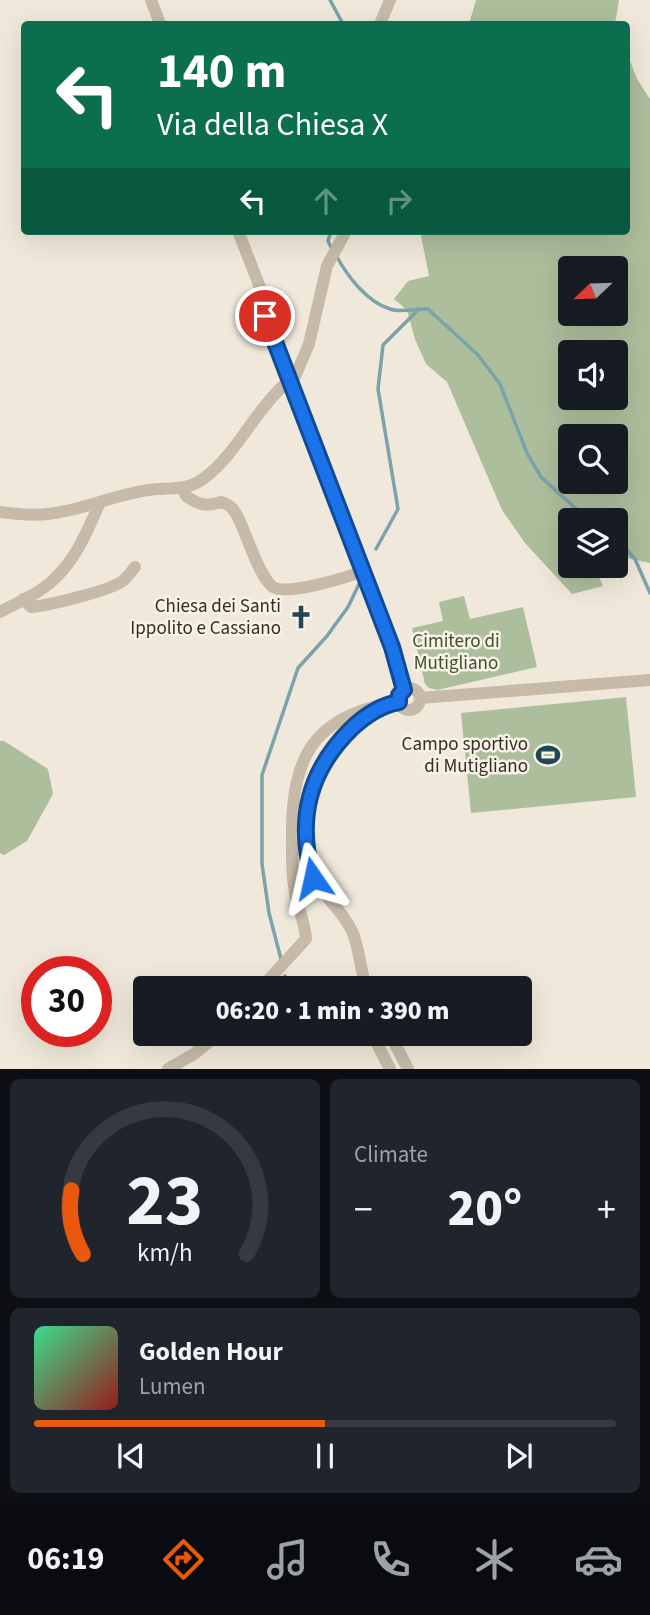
<!DOCTYPE html>
<meta charset="utf-8">
<style>
:root{--surface:#171b24;--page:#20242c;--text:#f1f3f6;--muted:#9ea1a6;--line:#363941;--accent:#ea580c}
body{margin:0;font-family:"Source Sans 3",sans-serif;background:var(--page);color:var(--text);height:100vh;display:flex;flex-direction:column;font-size:26px;white-space:nowrap}
*{box-sizing:border-box;margin:0}
p{font-size:23px;color:var(--muted)}
.icon{flex:none;width:38px;height:38px;fill:none;stroke:currentColor;stroke-width:2;stroke-linecap:round;stroke-linejoin:round}
.map{position:relative;height:1069px;overflow:hidden}
.side{display:flex;flex-direction:column;gap:10px;padding:10px;background:#0d0f14;flex:1}
.side>*{flex:none}
.hud{position:absolute;left:21px;top:21px;width:609px;height:214px;border-radius:7px;box-shadow:0 7px 28px #0002;background:#0b6e4f;color:#fff;overflow:hidden}
.needle{width:46px;rotate:247deg}
.controls{position:absolute;left:558px;top:256px;display:grid;gap:14px}
.controls a{display:grid;place-items:center;width:70px;height:70px;border-radius:7px;background:var(--surface);box-shadow:0 7px 28px #0002;font-size:35px}
.speed{position:absolute;left:21px;top:956px;display:flex;gap:14px;font-size:35px;font-weight:700;text-align:center}
.speed>*{display:grid;place-content:center;width:91px;height:91px;border-radius:50%;background:var(--surface);box-shadow:0 7px 28px #0002;line-height:1}
.speed .limit{border:10px solid #d22;background:#fff;color:#111}
.pin{position:absolute;display:grid;place-items:center;width:60px;height:60px;color:#fff;margin:-30px;border:4px solid #fff;border-radius:50%;box-shadow:0 2px 7px #0007}
.me{position:absolute;width:77px;margin:-38px;rotate:349deg;stroke-linejoin:round;filter:drop-shadow(0 0 5px #0008)}
.turn{display:flex;align-items:center;gap:24px;height:147px;padding:0 21px;font-size:32px}
.turn .icon{width:91px;height:91px;stroke-width:2.5}
.turn b{display:block;font-size:49px;line-height:60px}
.lanes{display:flex;align-items:center;height:66px;padding:0 21px;background:#0003;justify-content:center;gap:35px;direction:ltr}
.lanes .off{opacity:.35}
.big{font-size:52px;font-weight:800;line-height:1.1}
.side .widget{flex:1;display:flex;flex-direction:column;justify-content:center;gap:10px;min-width:0;padding:0 24px;border-radius:10px;background:var(--page)}
.side .dial{align-items:center;gap:0}
.dial svg{height:182px;overflow:visible;fill:none;stroke:var(--line);stroke-width:7;stroke-linecap:round;text-anchor:middle}
.dial text{fill:var(--text);stroke:none}
.song{display:flex;align-items:center;gap:21px}
.cover{width:84px;height:84px;border-radius:10px;background:linear-gradient(135deg,hsl(150 70% 55%),hsl(0 70% 35%))}
.played{height:7px;border-radius:4px;background:linear-gradient(90deg,var(--accent) 50%,var(--line) 50%)}
.keys{display:flex;justify-content:space-around;direction:ltr}
.heat{display:flex;justify-content:space-between;align-items:center;font-size:38px;direction:ltr}
.side .tiles{flex:1;display:grid;gap:10px;grid-template-columns:1fr 1fr}
.widget:last-child{grid-column:span 2}
.trip{position:absolute;left:133px;top:976px;width:399px;height:70px;border-radius:7px;background:var(--surface);box-shadow:0 7px 28px #0002;font-weight:800;line-height:70px;text-align:center}
.tab-bar{display:flex;height:112px;justify-content:space-around;align-items:center;background:#090b0e;color:var(--muted)}
.tab-bar .icon{width:49px;height:49px}
.tab-bar .active{color:var(--accent)}
.tab-bar b{font-size:32px;color:var(--text)}
.map>svg:first-child{display:block}
.green{fill:#adbe9c;fill-rule:evenodd}
.lines{fill:none;stroke-linecap:round;stroke-linejoin:round}
.stream{stroke:#7ca2ab;stroke-width:3.5}
.street{stroke:#c7baa8;stroke-width:12}
.route-casing{stroke:#114b97;stroke-width:18}
.route{stroke:#1a73e8;stroke-width:12}
.labels{text-anchor:middle;dominant-baseline:central;stroke-width:5;stroke-linejoin:round;paint-order:stroke}
.poi-label{font-size:19px;fill:#342d27;stroke:#f8f2e7;text-anchor:end}
.park-label{font-size:19px;fill:#3e502d;stroke:#f8f2e7}
</style>
<div class="map">
<svg width="650" height="1069" viewBox="0 0 650 1069">
<rect width="100%" height="100%" fill="#f0e9db"/>
<!-- green -->
<g class="green">
<polygon points="476,0 619,0 615,24 469,24"/>
<path d="M627,53L637,79L650,99V563L616,556V520H570V565H594L603,586L572,594L525,543L502,510L447,382L426,364L415,339L407,310L394,299L408,281L429,276L420,231H626ZM570,268H616V313H570ZM570,352H616V397H570ZM570,436H616V481H570Z"/>
<polygon points="464,596 470,619 523,607 537,667 437,690 429,688 425,684 412,628 443,621 439,602"/>
<polygon points="626,697 636,797 471,813 461,713"/>
<polygon points="0,741 4,741 48,769 53,794 27,841 4,855 0,853"/>
</g>
<g class="lines">
<!-- stream -->
<g class="stream">
<polyline points="330,0 343,24"/>
<polyline points="331,231 328,241 332,249"/>
<path d="M336,255C347,276 367,302 390,309C401,313 416,308 428,309L478,355L500,384L527,453L541,477L574,507L593,520"/>
<polyline points="616,538 635,559 650,593"/>
<polyline points="376,549 398,509 378,389 383,345 418,310"/>
<polyline points="281,959 269,913 262,864 262,775 298,668 327,636 348,607 361,580"/>
<polyline points="285,976 288,989"/>
</g>
<!-- street -->
<g class="street">
<polyline points="151,0 160,24"/>
<polyline points="380,24 390,0"/>
<polyline points="238,231 263,295 266,316 392,647 404,690"/>
<path d="M183,488L186,496C199,505 206,507 221,502C233,505 236,513 241,524C248,539 260,578 273,587C287,596 348,577 363,571"/>
<path d="M0,512C16,514 32,516 48,514C85,510 120,492 157,489C174,488 190,489 203,479C237,454 253,413 283,386H291L309,344L327,266L346,231"/>
<path d="M23,599L31,607C49,605 111,591 124,580C128,576 132,571 135,567"/>
<path d="M0,612C13,605 27,599 39,591C71,571 86,535 100,502"/>
<circle cx="409" cy="699" r="11"/>
<polyline points="420,698 650,680"/>
<path d="M260,989L306,939C305,921 296,904 294,886C291,867 292,847 292,827C293,758 314,719 385,704"/>
<path d="M367,989C360,971 360,949 352,931C343,911 325,898 314,879C308,869 306,855 306,843C305,804 313,773 338,743C353,724 375,705 399,702"/>
<polyline points="372,1034 390,1069"/>
<polyline points="390,1034 408,1069"/>
<polyline points="168,1069 194,1054 219,1034"/>
</g>
</g>
<g class="lines">
<!-- route casing -->
<g class="route-casing">
<path id="route" d="M265,316L392,647L404,690L399,695V702C381,705 366,715 352,728C309,770 296,819 313,878"/>
</g>
<!-- route -->
<use href="#route" class="route"/>
</g>
<!-- icons -->
<defs>
<g id="church-bare" transform="scale(1.89)"><path d="M-1.2-6h2.4v3.5h3.3v2.4h-3.3V6h-2.4V-.1h-3.3v-2.4h3.3Z" fill="#204852" stroke="#f8f2e7" stroke-width="2.5" paint-order="stroke"/></g>
<g id="stadium-bare" transform="scale(1.89)"><path d="M0-5a6.5 5 0 1 0 0 10a6.5 5 0 1 0 0-10ZM-3.5-1.8h7v3.6h-7Z" fill="#204852" stroke="#f8f2e7" stroke-width="2.5" paint-order="stroke"/></g>
</defs>
<g fill-rule="evenodd">
<use href="#church-bare" x="301" y="617"/>
<use href="#stadium-bare" x="548" y="755"/>
</g>
<g class="labels">
<!-- poi labels -->
<g class="poi-label">
<text x="281" y="606">Chiesa dei Santi<tspan x="281" dy="22">Ippolito e Cassiano</tspan></text>
<text x="528" y="744">Campo sportivo<tspan x="528" dy="22">di Mutigliano</tspan></text>
</g>
<!-- park labels -->
<g class="park-label">
<text x="456" y="641">Cimitero di<tspan x="456" dy="22">Mutigliano</tspan></text>
</g>
</g>
</svg>
<div class="controls">
<a><svg class="needle" viewBox="-14 -14 28 28"><path d="M0-13l5 13h-10z" fill="#e53935"/><path d="M0 13l5-13h-10z" fill="#9ea1a6"/></svg></a>
<a><svg class="icon" aria-label="sound" viewBox="0 0 24 24"><path d="M4 9h4l5-4v14l-5-4H4zM17 9q2 3 0 6"/></svg></a>
<a><svg class="icon" aria-label="search" viewBox="0 0 24 24"><circle cx="10" cy="10" r="6"/><path d="M15 15l6 6"/></svg></a>
<a><svg class="icon" aria-label="layers" viewBox="0 0 24 24"><path d="M12 4l9 5-9 5-9-5zM3 14l9 5 9-5"/></svg></a>
</div>
<div class="speed"><div class="limit">30</div></div>
<div class="pin" style="left:265px;top:316px;background:#d93025"><svg class="icon" aria-label="arrive" viewBox="0 0 24 24"><path d="M6 21V4h12l-3 4 3 4H6"/></svg></div>
<svg class="me" style="left:313px;top:878px" viewBox="-20 -20 40 40"><path d="M0-17L14 15 0 8-14 15z" fill="#1a73e8" stroke="#fff" stroke-width="4"/></svg>
<div class="trip">06:20 · 1 min · 390 m</div>
<div class="hud">
<div class="turn"><svg class="icon" aria-label="left" viewBox="0 0 24 24"><path d="M17 20v-9H6M10 6l-5 5 5 5"/></svg><div><b>140 m</b>Via della Chiesa X</div></div>
<div class="lanes"><svg class="icon" aria-label="left" viewBox="0 0 24 24"><path d="M17 20v-9H6M10 6l-5 5 5 5"/></svg><svg class="icon off" aria-label="ahead" viewBox="0 0 24 24"><path d="M12 20V5M6 11l6-6 6 6"/></svg><svg class="icon off" aria-label="right" viewBox="0 0 24 24"><path d="M7 20v-9h11M14 6l5 5-5 5"/></svg></div>
</div>
</div>
<section class="side">
<div class="tiles">
<div class="widget dial"><svg viewBox="0 0 100 80">
<path d="M14 69A42 42 0 1 1 86 69"/>
<path d="M14 69A42 42 0 0 1 9 41" stroke="#ea580c"/>
<text x="50" y="56" font-size="32" font-weight="700">23</text>
<text x="50" y="72" font-size="11">km/h</text>
</svg></div>
<div class="widget"><p>Climate</p>
<div class="heat"><a>−</a><b class="big">20°</b><a>+</a></div>
</div>
<div class="widget">
<div class="song"><i class="cover"></i><div><b>Golden Hour</b><p>Lumen</p></div></div>
<div class="played"></div>
<div class="keys"><svg class="icon" aria-label="previous" viewBox="0 0 24 24"><path d="M18 5L8 12l10 7zM5 5v14"/></svg><svg class="icon" aria-label="pause" viewBox="0 0 24 24"><path d="M8 5v14M16 5v14"/></svg><svg class="icon" aria-label="next" viewBox="0 0 24 24"><path d="M6 5l10 7-10 7zM19 5v14"/></svg></div>
</div>
</div>
</section>
<nav class="tab-bar">
<b>06:19</b>
<svg class="icon active" aria-label="directions" viewBox="0 0 24 24"><path d="M12 3l9 9-9 9-9-9zM9 14v-3h6M13 9l2 2-2 2"/></svg>
<svg class="icon" aria-label="music" viewBox="0 0 24 24"><path d="M9 18V5l10-2v13"/><circle cx="6" cy="18" r="3"/><circle cx="16" cy="16" r="3"/></svg>
<svg class="icon" aria-label="phone" viewBox="0 0 24 24"><path d="M5 4h4l2 5-3 2q2 4 5 5l2-3 5 2v4C11 20 4 13 5 4z"/></svg>
<svg class="icon" aria-label="climate" viewBox="0 0 24 24"><path d="M12 3v18M4 7l16 10M4 17L20 7"/></svg>
<svg class="icon" aria-label="car" viewBox="0 0 24 24"><path d="M5 17H2v-5l4-1 3-4h7l3 4 3 1v5h-3M9 17h6M6 11h13"/><circle cx="7" cy="17" r="2"/><circle cx="17" cy="17" r="2"/></svg>
</nav>
